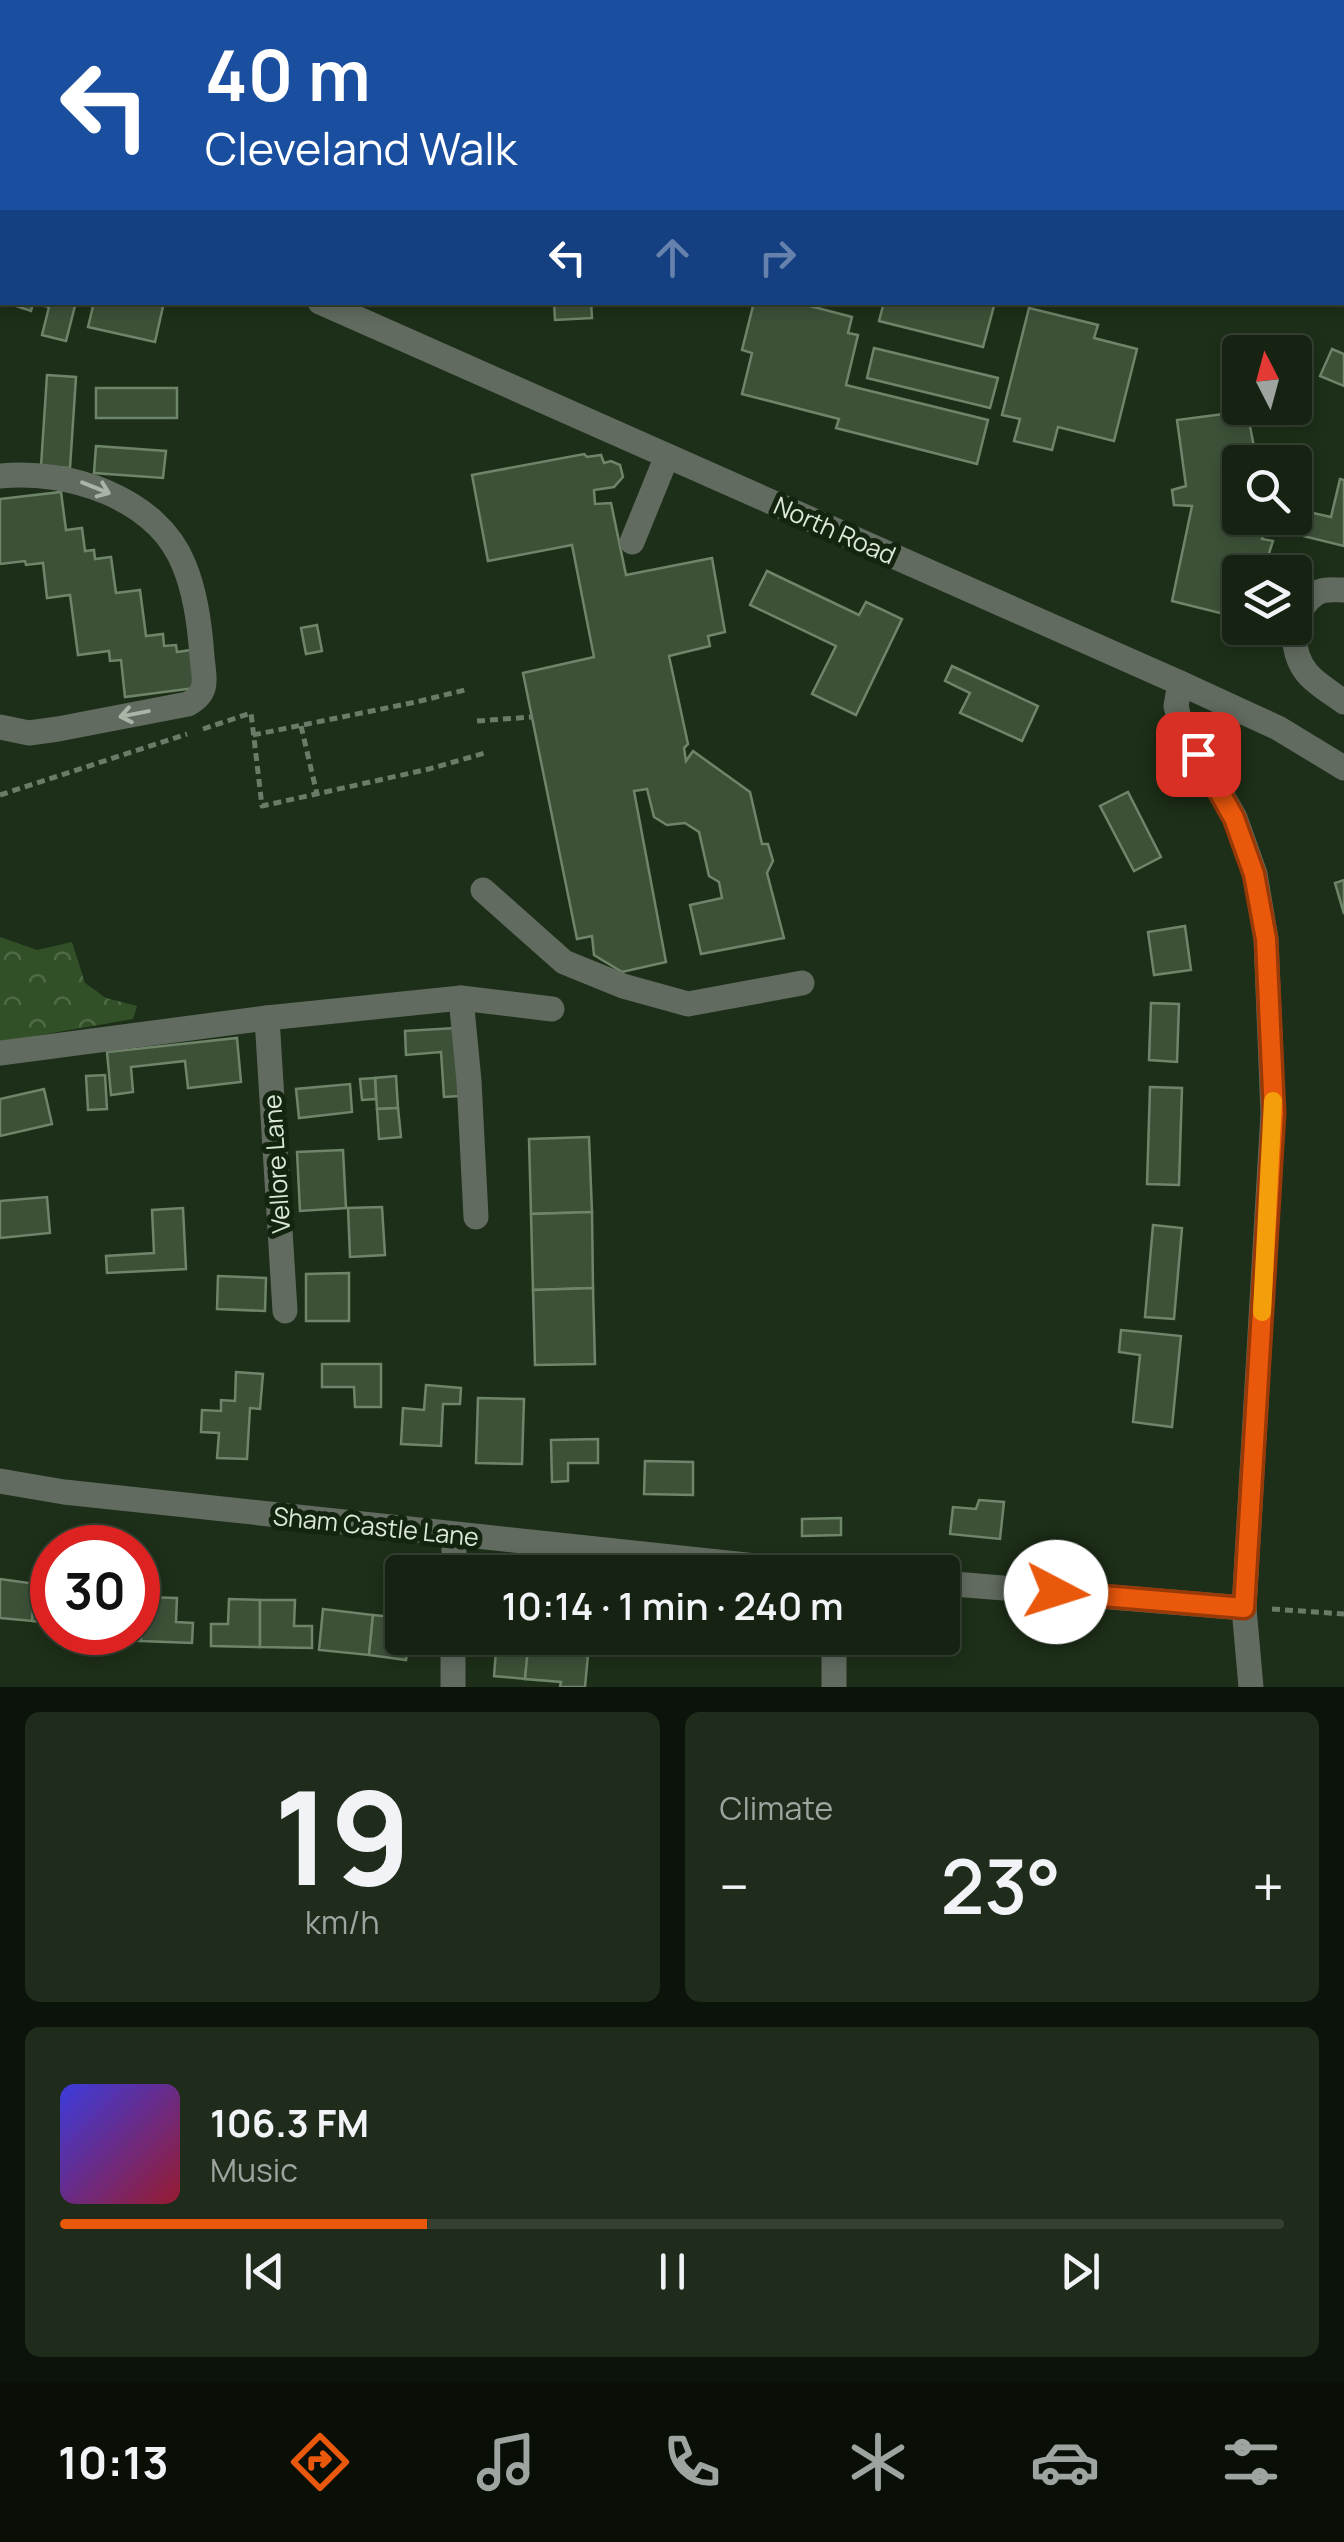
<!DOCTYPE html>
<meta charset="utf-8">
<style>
:root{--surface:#162312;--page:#1f2b1b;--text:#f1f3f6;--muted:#9ea49f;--line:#354032;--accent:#ea580c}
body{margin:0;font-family:Manrope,sans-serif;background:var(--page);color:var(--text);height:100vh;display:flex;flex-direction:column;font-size:38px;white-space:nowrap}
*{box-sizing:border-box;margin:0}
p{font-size:32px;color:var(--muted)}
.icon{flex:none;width:55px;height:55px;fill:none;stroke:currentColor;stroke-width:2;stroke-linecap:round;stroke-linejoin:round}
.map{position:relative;height:1687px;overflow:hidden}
.panel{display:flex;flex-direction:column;gap:25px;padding:25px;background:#0c130a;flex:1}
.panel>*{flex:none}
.hud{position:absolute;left:0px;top:0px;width:1345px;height:305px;box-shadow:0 5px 15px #0003,0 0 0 2px var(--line);background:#1a4fa0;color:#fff;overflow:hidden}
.needle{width:65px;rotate:354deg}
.fabs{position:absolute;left:1222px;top:335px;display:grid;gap:20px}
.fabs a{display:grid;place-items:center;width:90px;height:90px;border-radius:10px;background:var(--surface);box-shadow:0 5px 15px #0003,0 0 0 2px var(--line);font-size:50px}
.speed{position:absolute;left:30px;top:1525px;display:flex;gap:20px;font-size:50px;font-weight:700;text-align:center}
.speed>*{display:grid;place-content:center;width:130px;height:130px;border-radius:50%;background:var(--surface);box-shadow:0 5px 15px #0003,0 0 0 2px var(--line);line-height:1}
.speed .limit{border:15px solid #d22;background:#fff;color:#111}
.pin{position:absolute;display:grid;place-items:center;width:85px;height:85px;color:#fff;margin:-42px;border-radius:20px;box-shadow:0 5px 15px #0006}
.me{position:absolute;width:110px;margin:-55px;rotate:95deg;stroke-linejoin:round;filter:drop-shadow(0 0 8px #0008)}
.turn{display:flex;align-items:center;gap:35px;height:210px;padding:0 40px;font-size:45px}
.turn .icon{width:130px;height:130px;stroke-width:2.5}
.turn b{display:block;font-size:70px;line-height:85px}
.lanes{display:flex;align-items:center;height:95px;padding:0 40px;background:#0003;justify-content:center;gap:50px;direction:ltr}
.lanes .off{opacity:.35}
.big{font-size:75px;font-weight:600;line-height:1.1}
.panel .tile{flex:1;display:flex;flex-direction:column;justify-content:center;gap:15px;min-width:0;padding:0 35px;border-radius:15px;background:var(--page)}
.panel .dial{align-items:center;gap:0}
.dial b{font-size:130px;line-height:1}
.song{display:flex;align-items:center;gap:30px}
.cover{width:120px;height:120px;border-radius:15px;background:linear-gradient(135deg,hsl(240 70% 55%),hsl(350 70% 35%))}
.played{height:10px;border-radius:5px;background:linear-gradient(90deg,var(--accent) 30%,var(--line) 30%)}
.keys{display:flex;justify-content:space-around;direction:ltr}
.heat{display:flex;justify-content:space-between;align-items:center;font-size:55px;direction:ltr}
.panel .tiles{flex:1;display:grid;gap:25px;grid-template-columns:1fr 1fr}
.tile:last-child{grid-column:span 2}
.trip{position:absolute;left:385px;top:1555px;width:575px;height:100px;border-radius:10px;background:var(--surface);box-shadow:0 5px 15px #0003,0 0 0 2px var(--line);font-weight:600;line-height:100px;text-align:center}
.tabs{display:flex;height:160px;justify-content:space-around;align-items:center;background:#090e07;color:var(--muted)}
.tabs .icon{width:70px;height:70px}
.tabs .current{color:var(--accent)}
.tabs b{font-size:45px;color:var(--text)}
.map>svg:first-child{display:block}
.forest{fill:url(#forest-crowns)}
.pitch{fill:#315028}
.building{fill:#3d5138;stroke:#6f8569;stroke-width:2.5}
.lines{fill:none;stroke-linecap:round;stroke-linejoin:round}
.path{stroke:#6c7b67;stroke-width:5;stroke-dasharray:8 5;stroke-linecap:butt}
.minor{stroke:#626b60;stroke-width:25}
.highway{stroke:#b0c7a9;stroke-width:30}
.oneway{stroke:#abb5a7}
.route-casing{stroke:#983908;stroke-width:25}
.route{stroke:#ea580c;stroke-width:18}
.slow{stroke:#f59e0b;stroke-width:18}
.labels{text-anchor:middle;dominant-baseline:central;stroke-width:10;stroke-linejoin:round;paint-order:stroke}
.street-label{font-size:25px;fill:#dbe7d7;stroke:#13250e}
</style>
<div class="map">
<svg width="1344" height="1687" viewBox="0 0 1344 1687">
<defs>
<pattern id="forest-crowns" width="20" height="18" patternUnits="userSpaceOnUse" patternTransform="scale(2.5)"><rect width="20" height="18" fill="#315028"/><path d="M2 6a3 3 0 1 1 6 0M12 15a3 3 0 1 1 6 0" fill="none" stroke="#4e6946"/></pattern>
</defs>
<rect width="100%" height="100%" fill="#1d2f18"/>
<!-- forest -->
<polygon class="forest" points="0,937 37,950 72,942 85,983 106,998 137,1006 133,1019 0,1042"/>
<!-- pitch -->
<polygon class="pitch" points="1111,0 1344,0 1343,128 1342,2 1110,2"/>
<!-- building -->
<g class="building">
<polygon points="4,302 76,302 66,341 42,335 49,307 33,303 31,311"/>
<polygon points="94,302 164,302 155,342 88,327"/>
<polygon points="554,302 591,302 592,318 555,320"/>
<polygon points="754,302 795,302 852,317 848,333 858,335 846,385 988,420 977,464 836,428 839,419 742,394 752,353 742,350"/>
<polygon points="884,302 995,302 983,347 879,321"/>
<polygon points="1029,308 1098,325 1094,338 1137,349 1114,441 1058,427 1052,450 1014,441 1020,419 1002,415"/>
<polygon points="874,348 998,378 990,408 867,378"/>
<polygon points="1332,349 1344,354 1344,386 1320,376"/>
<polygon points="47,375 76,377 70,468 41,466"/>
<rect x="96" y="388" width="81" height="30"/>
<polygon points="1247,411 1257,462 1240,462 1240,518 1247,518 1248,524 1264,528 1262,539 1273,541 1263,572 1240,572 1240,618 1172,601 1192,506 1174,505 1172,490 1186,486 1177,420"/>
<polygon points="96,446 166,451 163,478 94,473"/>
<polygon points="584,454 587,457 601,455 604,463 611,461 620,465 623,477 614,487 594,490 595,504 611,503 626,575 712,558 725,632 708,636 710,646 669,656 688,744 684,748 686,761 693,751 750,792 762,844 768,844 773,861 767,873 784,938 701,954 690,905 722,898 719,882 709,876 699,832 685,823 667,825 654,817 647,789 634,791 666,962 622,972 594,955 592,936 577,939 523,673 594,657 572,545 488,561 472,475"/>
<polygon points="1340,479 1344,480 1344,546 1283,531 1286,518 1295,518 1295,509 1331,517"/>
<polygon points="61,492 66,530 82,528 85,551 94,550 95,559 111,557 116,593 140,590 146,636 163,634 164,646 176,645 177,652 191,650 195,688 125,697 121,660 110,661 109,651 78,655 70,595 47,598 43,563 26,565 25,561 0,564 0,499"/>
<polygon points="767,571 859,615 866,602 902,619 856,715 812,694 836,646 750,605"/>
<polygon points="317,625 322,651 306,654 301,628"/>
<polygon points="952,666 1038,706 1022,741 960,713 970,693 945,681"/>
<polygon points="1128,792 1161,857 1134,871 1100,806"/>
<polygon points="1344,880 1344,914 1335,883"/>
<polygon points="1185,926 1191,970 1154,975 1148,932"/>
<polygon points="1151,1003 1179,1004 1177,1062 1149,1060"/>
<polygon points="455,1028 460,1096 444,1097 441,1052 406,1055 405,1031"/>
<polygon points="237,1038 241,1082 188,1088 185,1061 131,1067 133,1092 111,1095 107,1052"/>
<polygon points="105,1075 107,1109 88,1110 86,1076"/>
<polygon points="396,1076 398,1108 377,1109 375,1078"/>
<polygon points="375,1078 376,1099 362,1100 360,1079"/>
<polygon points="350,1084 352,1112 299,1118 296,1089"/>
<polygon points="1150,1087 1182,1088 1179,1185 1147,1184"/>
<polygon points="44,1089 52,1124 0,1136 0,1099"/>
<polygon points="398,1108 401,1137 379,1139 377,1109"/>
<polygon points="589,1137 592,1212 531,1214 529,1139"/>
<polygon points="343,1150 346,1208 300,1211 297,1152"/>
<polygon points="47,1197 50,1233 0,1238 0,1201"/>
<polygon points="382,1207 385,1255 350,1257 348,1208"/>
<polygon points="183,1208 186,1269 107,1273 106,1256 154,1253 152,1210"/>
<polygon points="592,1212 593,1288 533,1290 531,1214"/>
<polygon points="1153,1225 1182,1228 1174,1319 1145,1317"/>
<polygon points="349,1273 349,1321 306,1321 306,1274"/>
<polygon points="218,1276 266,1278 265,1311 217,1309"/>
<polygon points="593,1288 595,1364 535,1365 533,1290"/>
<polygon points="1121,1330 1181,1336 1172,1427 1133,1422 1140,1355 1119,1352"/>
<polygon points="322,1364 381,1364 381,1407 355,1407 354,1387 322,1387"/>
<polygon points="236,1372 263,1374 260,1409 250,1408 247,1459 217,1458 219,1433 201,1432 202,1410 221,1411 221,1400 235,1401"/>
<polygon points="426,1385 461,1388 460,1404 443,1404 441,1446 401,1444 403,1408 424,1410"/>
<polygon points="478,1398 524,1399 522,1464 476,1463"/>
<polygon points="598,1439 598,1463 568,1463 568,1481 552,1482 551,1440"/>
<polygon points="645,1461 693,1462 693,1495 644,1494"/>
<polygon points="979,1500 1004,1502 1000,1539 950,1534 953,1507 976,1509"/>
<polygon points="841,1518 841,1535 802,1536 802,1519"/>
<polygon points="0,1579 36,1584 32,1621 0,1618"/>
<polygon points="36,1584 52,1585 52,1624 32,1621"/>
<polygon points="138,1597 142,1597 141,1641 89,1639 89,1632 138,1632"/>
<polygon points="142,1597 177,1598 176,1622 193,1623 192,1643 141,1641"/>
<polygon points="229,1599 260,1600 260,1647 211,1646 211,1624 228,1624"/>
<polygon points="260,1600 295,1600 294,1626 312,1626 312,1648 260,1647"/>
<polygon points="323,1609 373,1615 369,1655 319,1650"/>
<polygon points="373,1615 402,1618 402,1638 409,1638 406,1660 369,1655"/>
<polygon points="497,1638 529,1638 525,1679 494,1676"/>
<polygon points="529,1638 568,1638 566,1653 588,1655 585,1687 560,1687 561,1682 525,1679"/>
</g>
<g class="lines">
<!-- path -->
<g class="path">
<polyline points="0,212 2,212"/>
<polyline points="477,721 532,717"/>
<polyline points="301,726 317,794"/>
<polyline points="203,729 251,713 262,806 429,769 485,753"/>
<polyline points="253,735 416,702 469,689"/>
<polyline points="0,795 187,734"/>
<polyline points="1272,1609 1344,1614"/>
</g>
<!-- minor -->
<g class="minor">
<polyline points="47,2 49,0"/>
<polyline points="0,90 2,91"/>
<polyline points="320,302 1180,683 1278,728 1344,768"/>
<path d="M0,476C67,469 157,497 184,565C196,594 200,626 202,657C204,678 210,692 188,704L58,729L29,733L0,727"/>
<polyline points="632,542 667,456"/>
<path d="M1344,590C1334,590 1322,588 1314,595C1290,613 1289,651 1307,673C1316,684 1332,693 1344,702"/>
<polyline points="1180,683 1176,706 1180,722 1235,818 1255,874 1266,939 1273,1113 1244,1608 1251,1687"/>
<polyline points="483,890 564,962 623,986 688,1004 802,983"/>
<polyline points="461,998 469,1081 476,1217"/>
<polyline points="267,1018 285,1311"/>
<polyline points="0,1053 267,1018 461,998 552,1009"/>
<polyline points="0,1481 64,1492 812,1572"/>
<polyline points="454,1572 454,1535"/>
<polyline points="942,1583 1244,1608"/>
<polyline points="834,1638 834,1687"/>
<polyline points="453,1687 453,1638"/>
</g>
<!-- highway -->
<polyline class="highway" points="0,1 7,2"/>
</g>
<!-- one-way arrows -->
<defs><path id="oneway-shaft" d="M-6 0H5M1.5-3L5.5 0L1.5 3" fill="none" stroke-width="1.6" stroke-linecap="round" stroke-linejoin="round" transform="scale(2.5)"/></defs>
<g class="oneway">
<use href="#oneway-shaft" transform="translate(96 488) rotate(22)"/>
<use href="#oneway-shaft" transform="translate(134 714) rotate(169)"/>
</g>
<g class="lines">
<!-- route casing -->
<g class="route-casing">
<polyline id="route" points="1056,1592 1244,1608 1274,1113 1266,939 1254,874 1234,818 1198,754"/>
</g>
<!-- route -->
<use href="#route" class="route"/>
<!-- slow -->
<polyline class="slow" points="1262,1312 1273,1101"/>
</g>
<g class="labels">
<!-- street labels -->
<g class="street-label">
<text transform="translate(835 530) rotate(24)">North Road</text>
<text transform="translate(276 1164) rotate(-94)">Vellore Lane</text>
<text transform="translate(376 1526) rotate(6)">Sham Castle Lane</text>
</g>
</g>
</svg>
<div class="fabs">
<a><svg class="needle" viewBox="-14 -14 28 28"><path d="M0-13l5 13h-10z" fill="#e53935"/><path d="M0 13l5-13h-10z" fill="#9ea49f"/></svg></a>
<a><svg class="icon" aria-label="search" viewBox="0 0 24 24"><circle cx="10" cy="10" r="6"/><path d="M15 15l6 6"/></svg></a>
<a><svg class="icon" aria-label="layers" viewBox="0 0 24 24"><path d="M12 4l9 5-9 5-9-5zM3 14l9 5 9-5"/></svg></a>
</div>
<div class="speed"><div class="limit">30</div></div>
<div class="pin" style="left:1198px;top:754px;background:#d93025"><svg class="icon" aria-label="arrive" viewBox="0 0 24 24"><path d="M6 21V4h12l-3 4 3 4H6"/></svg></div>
<svg class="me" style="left:1056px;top:1592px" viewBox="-20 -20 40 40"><circle r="19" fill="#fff"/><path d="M0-13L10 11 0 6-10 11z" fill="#ea580c"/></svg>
<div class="trip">10:14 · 1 min · 240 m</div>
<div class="hud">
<div class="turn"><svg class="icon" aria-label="left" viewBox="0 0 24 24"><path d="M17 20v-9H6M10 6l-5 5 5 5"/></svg><div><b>40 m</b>Cleveland Walk</div></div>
<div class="lanes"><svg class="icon" aria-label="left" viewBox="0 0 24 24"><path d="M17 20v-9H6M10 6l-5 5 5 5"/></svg><svg class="icon off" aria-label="ahead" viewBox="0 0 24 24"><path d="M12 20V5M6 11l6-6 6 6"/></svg><svg class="icon off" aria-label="right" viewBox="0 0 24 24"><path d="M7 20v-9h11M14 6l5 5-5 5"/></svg></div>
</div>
</div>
<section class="panel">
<div class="tiles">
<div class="tile dial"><b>19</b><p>km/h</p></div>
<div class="tile"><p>Climate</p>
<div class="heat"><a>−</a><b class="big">23°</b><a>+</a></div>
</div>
<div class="tile">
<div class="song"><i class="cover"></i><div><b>106.3 FM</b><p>Music</p></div></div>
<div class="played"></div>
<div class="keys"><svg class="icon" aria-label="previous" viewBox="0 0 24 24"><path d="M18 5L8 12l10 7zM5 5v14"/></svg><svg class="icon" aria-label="pause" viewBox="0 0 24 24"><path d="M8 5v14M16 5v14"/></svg><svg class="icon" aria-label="next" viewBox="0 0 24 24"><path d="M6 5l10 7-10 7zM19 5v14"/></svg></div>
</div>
</div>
</section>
<nav class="tabs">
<b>10:13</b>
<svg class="icon current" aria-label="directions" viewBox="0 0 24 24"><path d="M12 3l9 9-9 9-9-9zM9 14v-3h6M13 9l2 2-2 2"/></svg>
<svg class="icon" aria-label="music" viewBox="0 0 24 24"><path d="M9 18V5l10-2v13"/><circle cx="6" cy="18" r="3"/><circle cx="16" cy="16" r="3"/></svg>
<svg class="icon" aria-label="phone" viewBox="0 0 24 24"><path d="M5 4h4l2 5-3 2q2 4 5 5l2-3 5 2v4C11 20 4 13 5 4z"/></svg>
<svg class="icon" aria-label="climate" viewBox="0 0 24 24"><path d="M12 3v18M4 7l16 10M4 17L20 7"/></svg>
<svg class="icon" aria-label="car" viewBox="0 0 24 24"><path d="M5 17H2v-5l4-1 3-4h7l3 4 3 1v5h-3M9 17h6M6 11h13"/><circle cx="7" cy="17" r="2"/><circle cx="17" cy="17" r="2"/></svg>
<svg class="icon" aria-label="filters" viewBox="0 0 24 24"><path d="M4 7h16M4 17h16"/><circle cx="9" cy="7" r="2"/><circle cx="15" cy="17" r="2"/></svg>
</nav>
